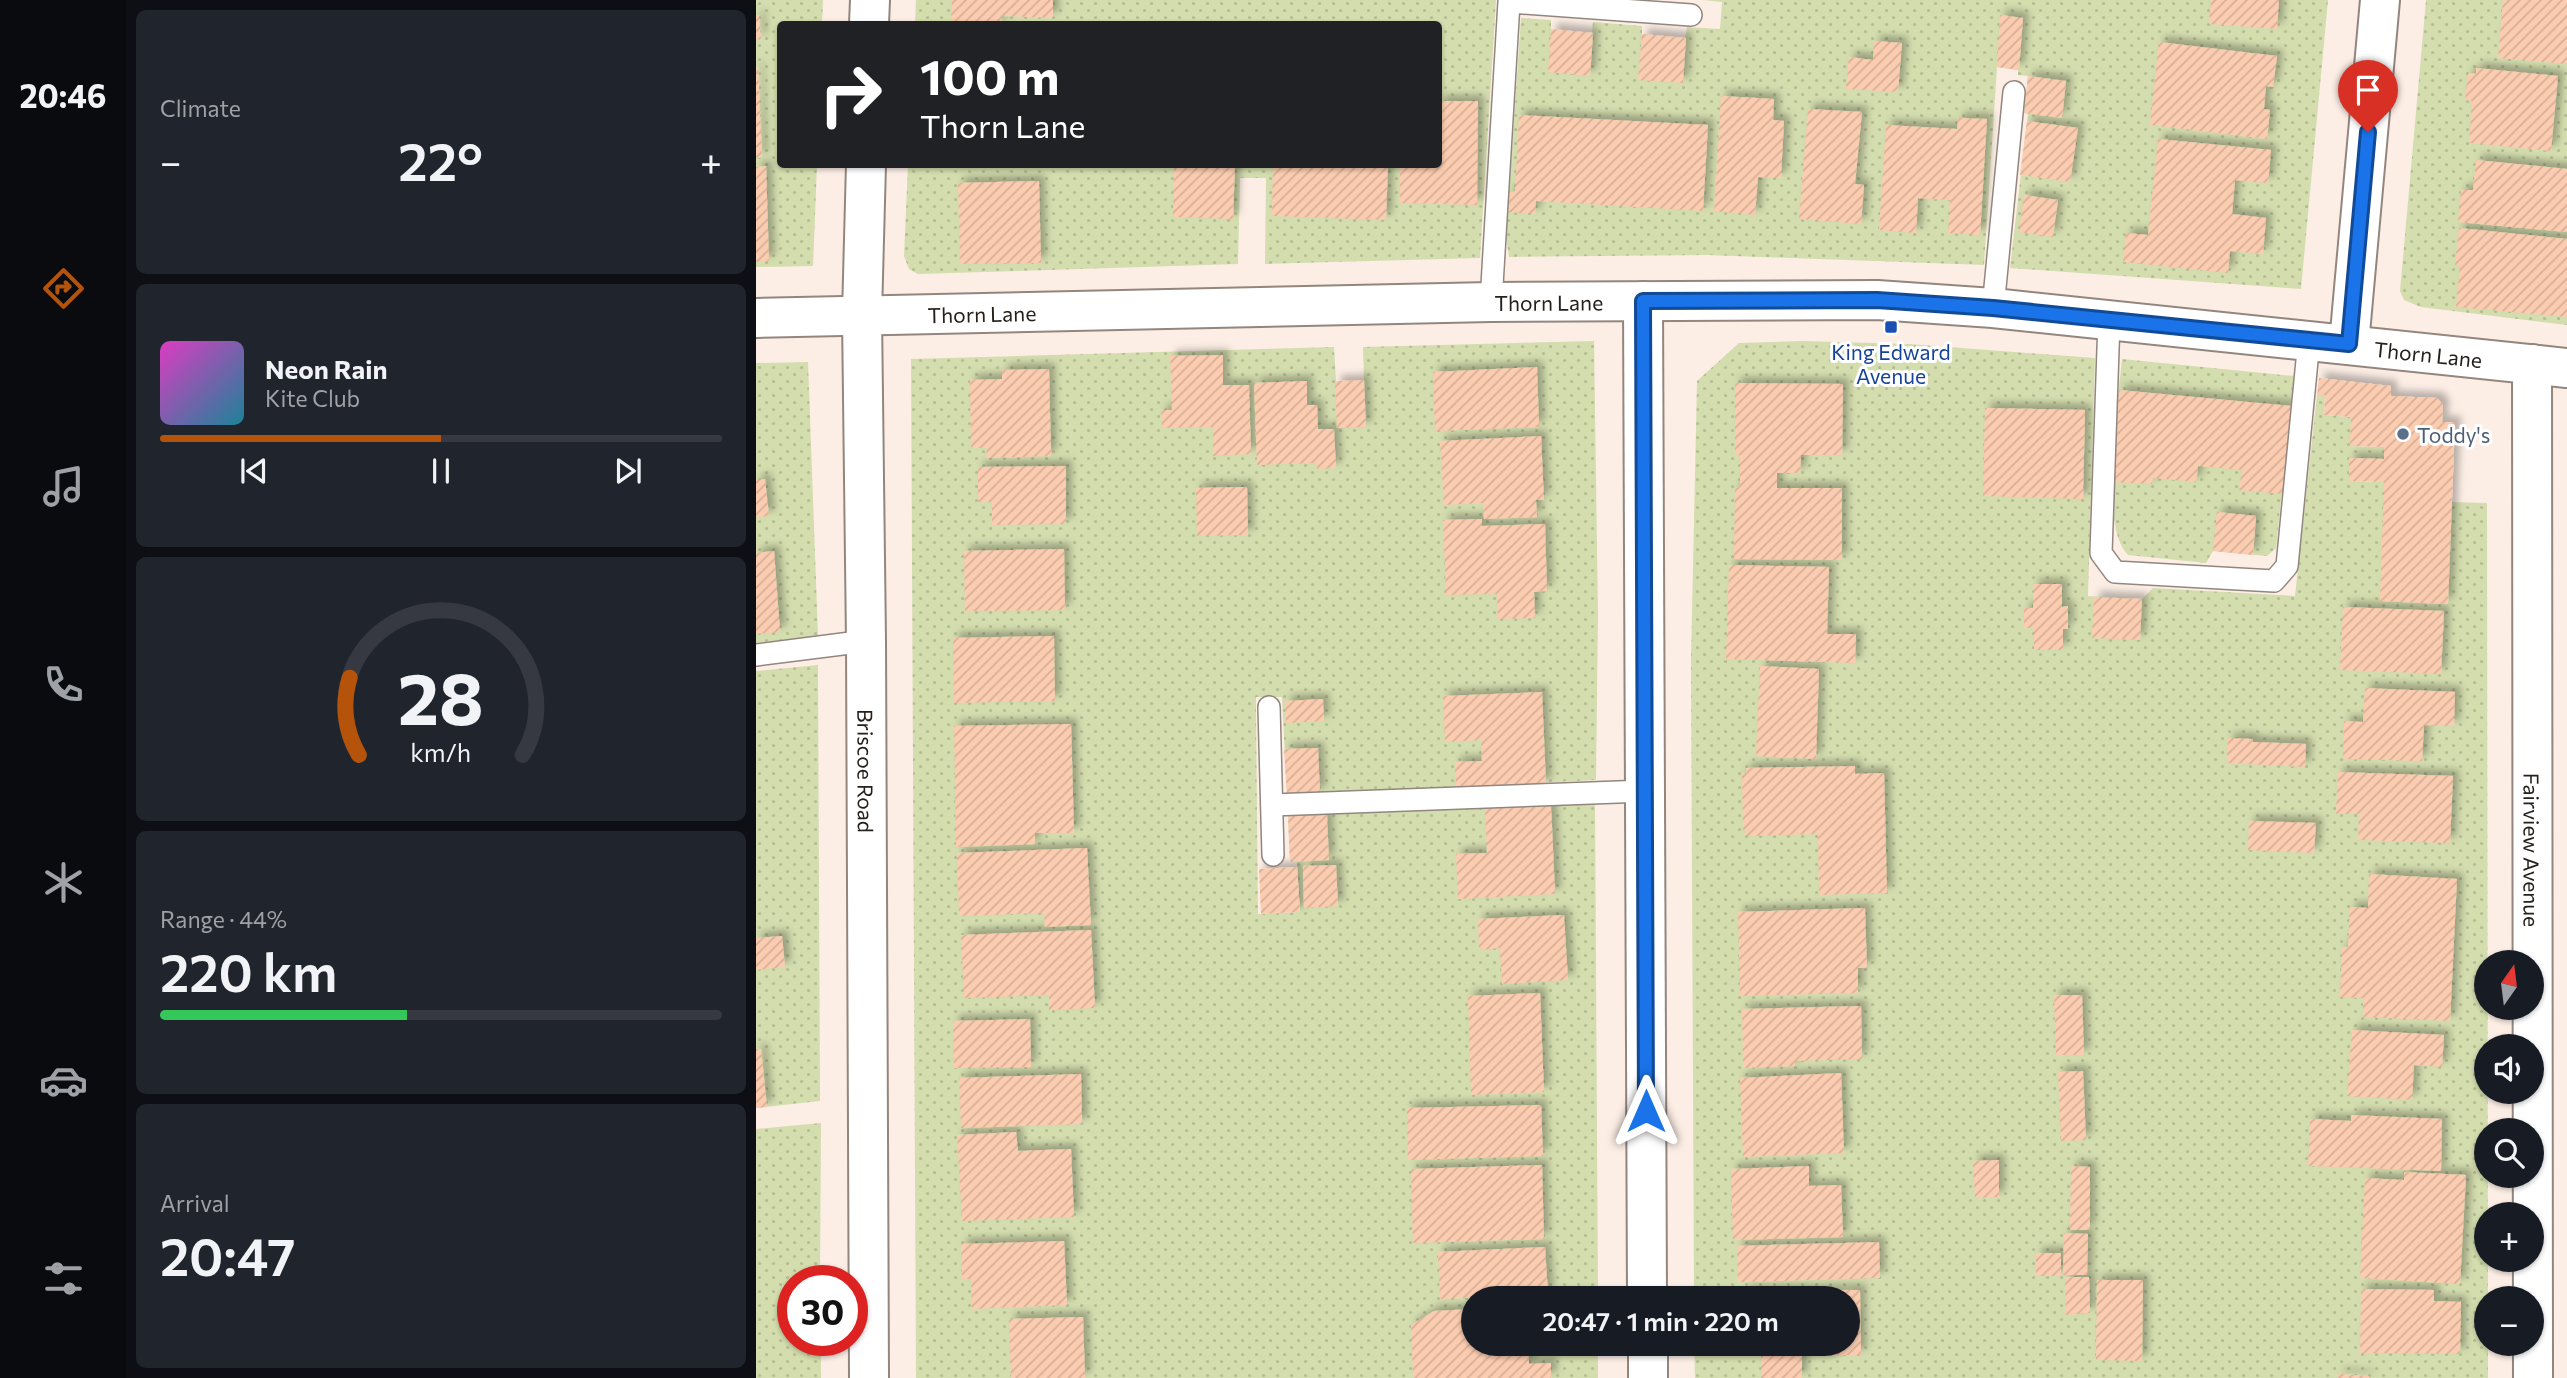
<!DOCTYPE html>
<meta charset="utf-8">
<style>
:root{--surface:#171b24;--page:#20242c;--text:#f1f3f6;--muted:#9ea1a6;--line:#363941;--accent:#b45309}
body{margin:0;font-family:Commissioner,sans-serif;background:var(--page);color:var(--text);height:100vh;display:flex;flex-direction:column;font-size:26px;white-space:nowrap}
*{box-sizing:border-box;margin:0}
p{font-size:23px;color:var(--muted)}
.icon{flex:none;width:38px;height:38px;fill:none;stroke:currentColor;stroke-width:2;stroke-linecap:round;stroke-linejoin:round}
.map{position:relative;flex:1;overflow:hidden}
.side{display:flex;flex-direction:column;gap:10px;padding:10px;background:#0d0f14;width:630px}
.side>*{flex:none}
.top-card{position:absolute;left:21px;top:21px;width:665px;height:147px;border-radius:7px;box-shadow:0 2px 5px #0004;background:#202124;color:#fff;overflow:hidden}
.needle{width:46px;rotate:14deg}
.buttons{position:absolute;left:1718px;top:950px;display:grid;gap:14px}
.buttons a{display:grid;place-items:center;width:70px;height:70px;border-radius:50%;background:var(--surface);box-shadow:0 2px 5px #0004;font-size:35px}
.speed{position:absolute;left:21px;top:1265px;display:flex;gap:14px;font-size:35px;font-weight:700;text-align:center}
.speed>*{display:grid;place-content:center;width:91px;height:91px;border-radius:50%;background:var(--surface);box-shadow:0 2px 5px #0004;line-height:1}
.speed .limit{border:10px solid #d22;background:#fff;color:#111}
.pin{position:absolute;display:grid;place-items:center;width:60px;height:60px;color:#fff;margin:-72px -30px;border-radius:50% 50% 50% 0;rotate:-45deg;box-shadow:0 0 7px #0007}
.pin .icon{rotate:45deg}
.me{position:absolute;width:77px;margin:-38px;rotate:0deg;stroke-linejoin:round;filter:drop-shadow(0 0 5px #0008)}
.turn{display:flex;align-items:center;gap:24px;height:147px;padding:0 28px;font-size:32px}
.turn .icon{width:91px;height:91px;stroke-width:2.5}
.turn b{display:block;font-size:49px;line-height:60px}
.big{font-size:52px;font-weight:600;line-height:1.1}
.side .widget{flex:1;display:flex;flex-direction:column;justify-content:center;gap:10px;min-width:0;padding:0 24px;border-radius:10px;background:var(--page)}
.side .dial{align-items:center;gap:0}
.dial svg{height:182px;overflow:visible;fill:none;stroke:var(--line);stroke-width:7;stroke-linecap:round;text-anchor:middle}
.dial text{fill:var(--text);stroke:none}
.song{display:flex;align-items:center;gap:21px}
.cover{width:84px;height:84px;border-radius:10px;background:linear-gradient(135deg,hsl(310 70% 55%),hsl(190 70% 35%))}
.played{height:7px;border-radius:4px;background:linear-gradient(90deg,var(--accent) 50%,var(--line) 50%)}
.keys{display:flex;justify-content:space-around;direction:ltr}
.heat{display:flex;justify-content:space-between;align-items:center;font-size:38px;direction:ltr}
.charge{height:10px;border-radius:5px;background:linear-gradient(90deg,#34c759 44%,var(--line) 0)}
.trip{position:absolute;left:705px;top:1286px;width:399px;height:70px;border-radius:35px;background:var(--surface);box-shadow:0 2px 5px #0004;font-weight:600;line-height:70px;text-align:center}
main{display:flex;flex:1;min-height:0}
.menu{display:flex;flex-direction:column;width:126px;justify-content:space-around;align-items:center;background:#090b0e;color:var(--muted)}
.menu .icon{width:49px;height:49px}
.menu .on{color:var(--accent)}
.menu b{font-size:32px;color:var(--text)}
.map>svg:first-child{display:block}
.garden{fill:url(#garden-dots)}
.building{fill:url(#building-hatch);filter:url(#shadow)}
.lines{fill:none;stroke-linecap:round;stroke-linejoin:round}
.service-casing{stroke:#92867e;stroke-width:24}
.minor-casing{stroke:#92867e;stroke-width:42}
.service{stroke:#fff;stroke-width:21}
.minor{stroke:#fff;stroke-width:38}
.route-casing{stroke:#114b97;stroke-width:18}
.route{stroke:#1a73e8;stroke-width:12}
.transit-dot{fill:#1a4fb4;stroke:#fefefe;stroke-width:2.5}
.service-dot{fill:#5c6f8a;stroke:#fefefe;stroke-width:2.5}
.labels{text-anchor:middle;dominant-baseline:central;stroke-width:6;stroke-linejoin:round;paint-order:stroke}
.street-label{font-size:21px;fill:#25201c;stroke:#fefefe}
.transit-label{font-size:21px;fill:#164399;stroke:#fefefe}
.service-label{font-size:21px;fill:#4e5e75;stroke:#fefefe;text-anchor:start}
</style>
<main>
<nav class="menu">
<b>20:46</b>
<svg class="icon on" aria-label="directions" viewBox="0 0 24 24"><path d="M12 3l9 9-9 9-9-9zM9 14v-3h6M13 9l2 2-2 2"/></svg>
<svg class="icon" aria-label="music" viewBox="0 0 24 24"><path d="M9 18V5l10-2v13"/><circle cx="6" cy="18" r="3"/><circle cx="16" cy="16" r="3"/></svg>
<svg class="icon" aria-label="phone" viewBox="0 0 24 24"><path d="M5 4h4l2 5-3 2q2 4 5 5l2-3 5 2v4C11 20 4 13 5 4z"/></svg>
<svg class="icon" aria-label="climate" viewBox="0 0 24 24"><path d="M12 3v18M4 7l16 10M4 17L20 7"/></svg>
<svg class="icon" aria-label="car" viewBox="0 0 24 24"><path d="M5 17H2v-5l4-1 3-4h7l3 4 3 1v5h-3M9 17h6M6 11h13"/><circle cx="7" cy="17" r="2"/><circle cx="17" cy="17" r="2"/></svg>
<svg class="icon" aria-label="filters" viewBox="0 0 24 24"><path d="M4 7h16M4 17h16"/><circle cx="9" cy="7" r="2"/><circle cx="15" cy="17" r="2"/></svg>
</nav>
<section class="side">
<div class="widget"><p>Climate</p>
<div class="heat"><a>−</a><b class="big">22°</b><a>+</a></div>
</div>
<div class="widget">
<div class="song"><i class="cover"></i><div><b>Neon Rain</b><p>Kite Club</p></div></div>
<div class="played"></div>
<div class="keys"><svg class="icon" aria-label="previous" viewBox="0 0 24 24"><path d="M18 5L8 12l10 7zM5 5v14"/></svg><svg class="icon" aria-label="pause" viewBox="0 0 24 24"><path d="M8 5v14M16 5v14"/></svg><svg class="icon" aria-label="next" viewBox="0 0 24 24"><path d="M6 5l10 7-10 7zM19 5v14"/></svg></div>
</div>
<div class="widget dial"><svg viewBox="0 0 100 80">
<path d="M14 69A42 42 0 1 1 86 69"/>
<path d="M14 69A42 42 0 0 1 10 35" stroke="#b45309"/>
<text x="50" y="56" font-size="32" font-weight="700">28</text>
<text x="50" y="72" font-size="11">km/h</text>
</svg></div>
<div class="widget"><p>Range · 44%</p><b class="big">220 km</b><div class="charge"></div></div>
<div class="widget"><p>Arrival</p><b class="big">20:47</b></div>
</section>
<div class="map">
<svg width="1811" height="1378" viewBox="0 0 1811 1378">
<defs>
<pattern id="garden-dots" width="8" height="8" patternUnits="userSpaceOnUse" patternTransform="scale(1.75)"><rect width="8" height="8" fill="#d4ddae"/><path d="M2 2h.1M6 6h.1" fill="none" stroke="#b6bd95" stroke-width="1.8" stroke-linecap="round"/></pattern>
<pattern id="building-hatch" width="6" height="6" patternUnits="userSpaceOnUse" patternTransform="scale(1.75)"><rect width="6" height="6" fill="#fbccb0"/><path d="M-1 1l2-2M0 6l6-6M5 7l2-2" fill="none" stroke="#d7af97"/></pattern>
<filter id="shadow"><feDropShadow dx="6" dy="-6" stdDeviation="3.5" flood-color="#0004"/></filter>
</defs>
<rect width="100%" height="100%" fill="#fceee5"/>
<!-- garden -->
<g class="garden">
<polygon points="0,0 67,0 66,24 24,24 24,164 61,165 57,266 0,267"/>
<polygon points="160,0 740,0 724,258 509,264 510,178 484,178 482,264 162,274 153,269 148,256 152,165 682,164 682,24 159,24"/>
<polygon points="947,0 1572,0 1545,289 1254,268 1272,114 1268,113 1272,76 1262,75 1262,70 1241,67 1228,265 951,255 753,257 750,237 765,18 795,20 795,29 836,33 837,22 886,26 886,34 929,38 931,27 964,29 966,2"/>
<polygon points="1670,0 1811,0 1811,325 1665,307 1648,300 1644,291"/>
<polygon points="838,341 842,614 840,780 531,795 526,697 500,697 500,713 502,914 544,912 541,862 534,862 532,816 839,802 842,1298 718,1298 718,1344 842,1344 842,1378 160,1378 155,359 578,347 580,381 608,380 607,347"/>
<polygon points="1046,341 1153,344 1339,358 1332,596 1386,599 1397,588 1539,596 1561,395 1569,395 1568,415 1595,417 1595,446 1628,447 1628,459 1594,458 1593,481 1628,482 1628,500 1731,503 1732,1378 939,1378 938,1344 1092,1344 1092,1298 938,1298 935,660 941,381 983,343"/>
<path d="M1366,359L1538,376L1520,548L1511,556L1457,551L1450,563L1372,555C1342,526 1362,401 1366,359Z"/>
<polygon points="52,362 62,636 0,643 0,363"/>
<polygon points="62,665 64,1101 0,1108 0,671"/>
<polygon points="65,1123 64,1281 37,1281 37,1340 65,1341 65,1378 0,1378 0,1129"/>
</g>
<!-- building -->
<g class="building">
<polygon points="196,0 297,0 297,18 246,16 245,24 195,24"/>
<polygon points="1455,0 1523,0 1521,29 1453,24"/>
<polygon points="1747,0 1811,0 1811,64 1742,58"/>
<polygon points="3,15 5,40 0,39 0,16"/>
<polygon points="1244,15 1267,18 1263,70 1241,67"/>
<polygon points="795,29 837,33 834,76 792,72"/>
<polygon points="886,34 930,38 927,83 882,80"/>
<polygon points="1118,41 1146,43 1142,92 1090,89 1093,57 1117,60"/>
<polygon points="1403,42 1521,56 1517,87 1510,86 1508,109 1514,110 1511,139 1394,125"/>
<polygon points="2,66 6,158 0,158 0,67"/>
<polygon points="1720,68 1802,76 1795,151 1713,143 1716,101 1709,100 1712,73 1720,74"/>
<polygon points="1272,76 1310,81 1306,118 1268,113"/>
<polygon points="965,96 1018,99 1017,120 1028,121 1025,178 1002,177 999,215 958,211"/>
<polygon points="682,101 722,101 721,205 644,203 644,164 682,164"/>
<polygon points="1052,109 1106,112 1099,184 1108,185 1105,224 1043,219"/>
<polygon points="763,115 952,125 947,211 780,201 779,214 751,212 753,191 759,192"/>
<polygon points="1202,118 1231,119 1224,235 1192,233 1194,200 1174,199 1162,198 1160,233 1123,230 1130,125 1201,129"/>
<polygon points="1271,121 1322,128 1314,182 1264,175"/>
<polygon points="1402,139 1515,150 1512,183 1479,180 1476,214 1510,218 1507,254 1474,251 1472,273 1367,262 1370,233 1392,235"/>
<polygon points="1720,160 1811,169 1811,232 1702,222 1705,190 1717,190"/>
<polygon points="418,164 479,164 477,219 417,217"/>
<polygon points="517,164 632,164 630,220 516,216"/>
<polygon points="10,166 13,261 0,262 0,167"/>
<polygon points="283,181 285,263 204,264 202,183"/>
<polygon points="1268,195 1302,200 1297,237 1263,232"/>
<polygon points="1703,228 1811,239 1811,317 1700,307 1704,265 1699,265"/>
<polygon points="467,355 467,385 493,385 495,454 457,456 457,427 406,428 405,410 416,410 414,356"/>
<polygon points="781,367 783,427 679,431 677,372"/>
<polygon points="293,369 295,456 230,458 231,448 215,448 214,380 246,379 246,370"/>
<polygon points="1563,378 1635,386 1635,396 1681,398 1687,405 1686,422 1699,422 1692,604 1624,601 1628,482 1593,481 1593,458 1628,459 1628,447 1594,446 1595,417 1568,415 1569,395 1561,395"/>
<polygon points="608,380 610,427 581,428 579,381"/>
<polygon points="551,381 551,405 561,405 562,429 578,429 580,468 561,469 560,463 501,465 498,383"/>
<polygon points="979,383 1087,384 1086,455 1045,455 1044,473 1021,473 1021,488 1086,488 1086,560 978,559 979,488 984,487 984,455 979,455"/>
<polygon points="1363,390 1535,406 1527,494 1483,490 1486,470 1442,466 1440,482 1397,478 1396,484 1357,482 1356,457"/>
<polygon points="1229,408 1329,410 1327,499 1227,496"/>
<polygon points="785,436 788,500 780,500 781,517 728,519 727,503 688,505 684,441"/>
<polygon points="310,466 310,524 236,525 236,502 222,502 222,467"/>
<polygon points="9,479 13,516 0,517 0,480"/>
<polygon points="491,487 492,535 441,536 440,488"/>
<polygon points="1461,512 1500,516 1497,555 1457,551"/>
<polygon points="726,519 726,526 789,524 791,591 778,592 779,618 742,619 741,594 690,595 687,520"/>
<polygon points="308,549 309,610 209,611 208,551"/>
<polygon points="18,551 24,632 0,634 0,553"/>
<polygon points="973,565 1073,567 1071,634 1100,634 1099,663 970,659"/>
<polygon points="1277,584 1306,584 1306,607 1312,606 1312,629 1307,629 1307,650 1278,650 1278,628 1268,628 1268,608 1277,608"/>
<polygon points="1338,597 1386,599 1384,640 1336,638"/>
<polygon points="1587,607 1688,611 1685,674 1584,670"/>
<polygon points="298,636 299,701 198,703 197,638"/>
<polygon points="1004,666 1063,669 1060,759 1000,756"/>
<polygon points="1609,688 1699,692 1698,726 1668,725 1666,761 1587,759 1588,721 1607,722"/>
<polygon points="786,692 790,784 700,788 699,762 726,761 725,740 689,742 687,696"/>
<polygon points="567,699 568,721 530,723 529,701"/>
<polygon points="315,724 318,833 279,833 279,844 200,847 198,726"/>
<polygon points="1472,738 1497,739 1497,742 1550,744 1549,767 1471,763"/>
<polygon points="562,748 564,793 531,795 528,749"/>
<polygon points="1099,766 1099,774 1128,773 1131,893 1063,895 1062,834 990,836 990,829 987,830 986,773 991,773 990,768"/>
<polygon points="1582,772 1697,776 1694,843 1602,840 1603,814 1580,814"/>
<polygon points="795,804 799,894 702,899 700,854 731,853 729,807"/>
<polygon points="571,815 573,860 534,862 532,816"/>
<polygon points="1493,821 1560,823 1558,853 1492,850"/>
<polygon points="331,848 335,925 289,927 288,913 203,916 201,853"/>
<polygon points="580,865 582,906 548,908 547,866"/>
<polygon points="541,867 544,912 505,914 503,869"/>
<polygon points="1613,874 1701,879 1694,1021 1607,1017 1607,998 1584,997 1586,947 1592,947 1594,907 1612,908"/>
<polygon points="1109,908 1111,968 1102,968 1102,993 984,996 982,912"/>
<polygon points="808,915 812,980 746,984 744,948 723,950 722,919"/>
<polygon points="335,930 339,1008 293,1010 293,995 208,998 205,935"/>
<polygon points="26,936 29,967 0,970 0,938"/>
<polygon points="784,993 788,1092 715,1095 712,996"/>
<polygon points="1298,995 1326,995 1328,1055 1300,1055"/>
<polygon points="1105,1006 1106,1059 1039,1061 1039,1066 987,1068 986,1009"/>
<polygon points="274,1019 275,1067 198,1068 197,1021"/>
<polygon points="1596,1030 1688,1035 1686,1067 1658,1065 1656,1100 1591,1096"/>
<polygon points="0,1049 5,1049 11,1107 0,1108"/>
<polygon points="1327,1071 1330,1140 1305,1141 1302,1072"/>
<polygon points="1085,1073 1088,1153 987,1157 984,1078"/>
<polygon points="325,1074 326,1124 205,1128 203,1078"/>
<polygon points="785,1105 787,1156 652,1160 651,1108"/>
<polygon points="1595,1115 1686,1119 1685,1171 1552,1166 1554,1119 1595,1121"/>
<polygon points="260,1132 262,1151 315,1149 318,1217 206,1221 201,1135"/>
<polygon points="1243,1160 1243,1197 1219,1198 1217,1161"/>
<polygon points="786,1165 788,1239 657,1243 655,1169"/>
<polygon points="1053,1166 1053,1186 1085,1185 1087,1237 977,1240 975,1169"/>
<polygon points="1315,1166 1334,1167 1334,1230 1314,1230"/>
<polygon points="1648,1172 1710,1175 1704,1284 1604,1278 1609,1178 1648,1180"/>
<polygon points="1308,1233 1332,1234 1331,1275 1307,1275"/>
<polygon points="308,1241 311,1305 216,1309 215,1279 206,1279 205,1244"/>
<polygon points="1123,1242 1124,1278 982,1282 981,1246"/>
<polygon points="789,1247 792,1294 684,1299 682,1252"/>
<rect x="1280" y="1253" width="25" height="23"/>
<polygon points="1309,1277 1333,1277 1334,1313 1310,1315"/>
<polygon points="1341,1280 1387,1280 1386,1361 1340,1360"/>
<polygon points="1605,1289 1678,1290 1678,1301 1705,1302 1704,1354 1604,1353"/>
<polygon points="1104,1290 1105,1355 1046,1355 1046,1378 1005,1378 1005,1356 1001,1356 1001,1344 1092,1344 1092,1298 988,1298 988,1291"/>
<polygon points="718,1309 718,1344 772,1344 773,1364 795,1363 795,1378 657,1378 655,1325 678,1311"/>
<polygon points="327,1317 329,1378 255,1378 253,1319"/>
<polygon points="1582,1374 1613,1376 1613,1378 1582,1378"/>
</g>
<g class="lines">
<!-- service casing -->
<g class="service-casing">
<g id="service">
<polyline points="735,302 753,2 935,15"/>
<polyline points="1237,308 1258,92"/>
<polyline points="1353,320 1345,553 1359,572 1518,581 1531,566 1553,340"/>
<polyline points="0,655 110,641"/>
<polyline points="513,707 517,855"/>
<polyline points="516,805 889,791"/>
</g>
</g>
<!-- minor casing -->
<g class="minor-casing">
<g id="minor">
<polyline points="113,24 114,0"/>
<path id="s1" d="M110,164L106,315L110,641L113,1378"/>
<polyline points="887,301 891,1298"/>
<path id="s2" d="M0,318L735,302L1121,300L1237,308L1811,368"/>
<polyline points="1593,344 1624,0"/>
<path id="s3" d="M1776,364L1777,1378"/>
<polyline points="892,1344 892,1378"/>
</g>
</g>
<!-- service -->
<use href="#service" class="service"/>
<!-- minor -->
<use href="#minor" class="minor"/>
</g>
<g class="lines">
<!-- route casing -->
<g class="route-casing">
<polyline id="route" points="890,1111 887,301 1121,300 1237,308 1593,344 1612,132"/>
</g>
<!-- route -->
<use href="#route" class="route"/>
</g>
<!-- markers -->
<rect class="transit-dot" x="1128" y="320" width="14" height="14" rx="3.5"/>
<circle class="service-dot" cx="1647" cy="434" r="7"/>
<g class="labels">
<!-- street labels -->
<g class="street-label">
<text stroke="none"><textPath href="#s2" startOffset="793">Thorn Lane</textPath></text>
<text stroke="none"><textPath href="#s2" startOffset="226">Thorn Lane</textPath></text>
<text stroke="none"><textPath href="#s2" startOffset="1675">Thorn Lane</textPath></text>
<text stroke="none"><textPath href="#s1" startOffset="607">Briscoe Road</textPath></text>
<text stroke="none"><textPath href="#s3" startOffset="486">Fairview Avenue</textPath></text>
</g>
<!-- transit labels -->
<g class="transit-label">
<text x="1135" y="351">King Edward<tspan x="1135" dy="24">Avenue</tspan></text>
</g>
<!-- service labels -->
<g class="service-label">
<text x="1661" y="434">Toddy's</text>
</g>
</g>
</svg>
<div class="buttons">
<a><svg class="needle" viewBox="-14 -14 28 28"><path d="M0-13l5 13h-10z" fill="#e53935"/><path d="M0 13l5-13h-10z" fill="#9ea1a6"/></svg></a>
<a><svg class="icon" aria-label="sound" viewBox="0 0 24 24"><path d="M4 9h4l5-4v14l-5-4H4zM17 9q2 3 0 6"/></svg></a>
<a><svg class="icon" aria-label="search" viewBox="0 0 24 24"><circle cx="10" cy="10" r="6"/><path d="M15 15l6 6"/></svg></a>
<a>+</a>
<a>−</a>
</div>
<div class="speed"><div class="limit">30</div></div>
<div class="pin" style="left:1612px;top:132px;background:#d93025"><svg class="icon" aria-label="arrive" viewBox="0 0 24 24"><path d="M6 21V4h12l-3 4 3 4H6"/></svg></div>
<svg class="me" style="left:890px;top:1111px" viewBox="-20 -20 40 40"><path d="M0-17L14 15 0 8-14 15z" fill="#1a73e8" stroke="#fff" stroke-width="4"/></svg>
<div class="trip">20:47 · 1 min · 220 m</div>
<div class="top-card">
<div class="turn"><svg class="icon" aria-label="right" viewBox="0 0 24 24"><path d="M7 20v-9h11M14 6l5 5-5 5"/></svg><div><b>100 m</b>Thorn Lane</div></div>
</div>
</div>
</main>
